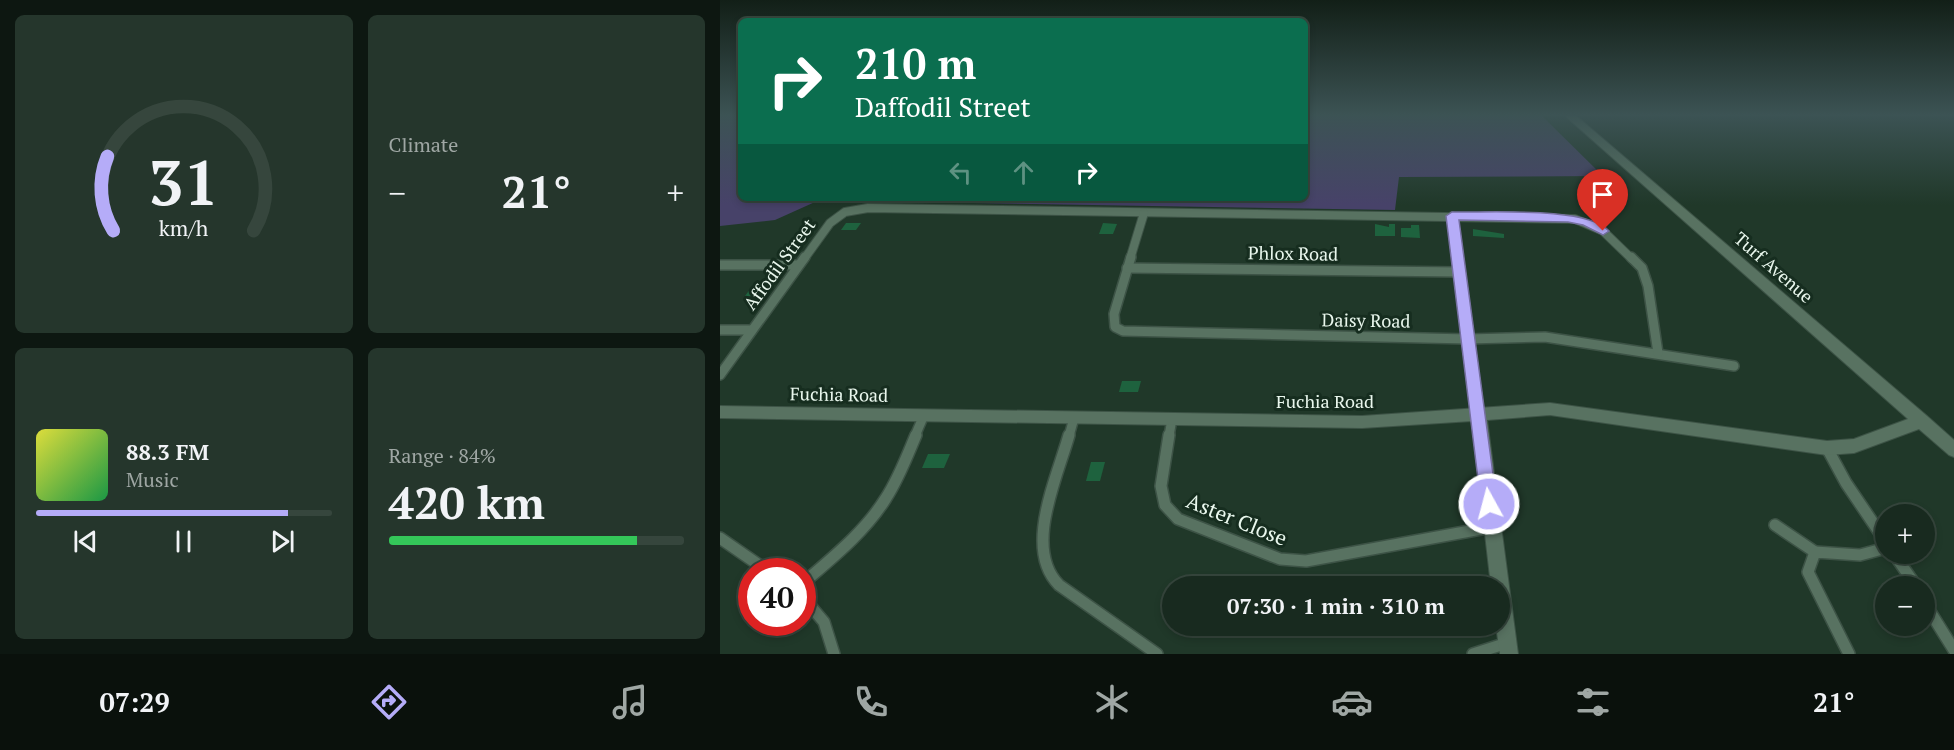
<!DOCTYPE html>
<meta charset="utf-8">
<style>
:root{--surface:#182a1f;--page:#25362c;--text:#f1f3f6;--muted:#9fa7a4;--line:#36463d;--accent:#b5acf8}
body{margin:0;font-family:"PT Serif",serif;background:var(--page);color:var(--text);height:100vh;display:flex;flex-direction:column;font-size:22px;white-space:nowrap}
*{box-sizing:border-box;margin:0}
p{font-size:20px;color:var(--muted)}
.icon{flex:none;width:33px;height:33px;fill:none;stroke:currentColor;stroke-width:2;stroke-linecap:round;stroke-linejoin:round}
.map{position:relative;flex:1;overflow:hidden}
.panel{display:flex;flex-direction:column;gap:15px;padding:15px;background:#0d1711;width:720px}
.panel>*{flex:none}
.guide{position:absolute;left:18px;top:18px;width:570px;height:183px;border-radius:9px;box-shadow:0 3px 9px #0003,0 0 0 2px var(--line);background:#0b6e4f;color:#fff;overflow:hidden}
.controls{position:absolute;left:1155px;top:504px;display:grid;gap:12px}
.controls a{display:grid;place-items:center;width:60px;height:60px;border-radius:50%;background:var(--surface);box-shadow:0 3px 9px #0003,0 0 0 2px var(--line);font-size:30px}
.speed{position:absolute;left:18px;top:558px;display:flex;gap:12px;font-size:30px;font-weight:700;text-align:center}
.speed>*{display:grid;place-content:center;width:78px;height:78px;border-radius:50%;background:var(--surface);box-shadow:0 3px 9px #0003,0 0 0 2px var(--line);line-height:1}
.speed .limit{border:9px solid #d22;background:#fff;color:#111}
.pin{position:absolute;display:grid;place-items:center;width:51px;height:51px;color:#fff;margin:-62px -26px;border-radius:50% 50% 50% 0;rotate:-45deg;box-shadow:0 0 6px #0007}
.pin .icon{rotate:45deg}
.me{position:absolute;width:66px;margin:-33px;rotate:353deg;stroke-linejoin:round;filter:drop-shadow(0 0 4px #0008)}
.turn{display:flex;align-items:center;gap:21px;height:126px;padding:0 18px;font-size:27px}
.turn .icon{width:78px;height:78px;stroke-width:2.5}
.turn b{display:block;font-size:42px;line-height:51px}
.lanes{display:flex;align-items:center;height:57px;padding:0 18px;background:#0003;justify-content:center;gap:30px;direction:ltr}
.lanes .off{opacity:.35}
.big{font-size:45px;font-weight:600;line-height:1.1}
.panel .widget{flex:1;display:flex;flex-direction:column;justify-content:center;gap:9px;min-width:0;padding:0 21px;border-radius:9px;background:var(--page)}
.panel .dial{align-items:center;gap:0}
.dial svg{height:156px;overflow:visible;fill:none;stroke:var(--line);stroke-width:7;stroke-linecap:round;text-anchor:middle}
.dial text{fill:var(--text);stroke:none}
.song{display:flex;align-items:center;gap:18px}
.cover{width:72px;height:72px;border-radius:9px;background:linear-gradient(135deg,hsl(60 70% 55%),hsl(140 70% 35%))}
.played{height:6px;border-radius:3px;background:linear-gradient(90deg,var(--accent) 85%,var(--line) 85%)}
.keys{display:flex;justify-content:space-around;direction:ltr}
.heat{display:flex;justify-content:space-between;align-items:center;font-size:33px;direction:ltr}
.charge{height:9px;border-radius:4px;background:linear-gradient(90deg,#34c759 84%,var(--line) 0)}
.panel .tiles{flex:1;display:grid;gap:15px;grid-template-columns:repeat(2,1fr)}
.trip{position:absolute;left:442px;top:576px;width:348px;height:60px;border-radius:30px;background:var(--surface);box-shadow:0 3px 9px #0003,0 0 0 2px var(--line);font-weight:600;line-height:60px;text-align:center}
.menu{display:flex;height:96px;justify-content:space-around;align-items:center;background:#0a110c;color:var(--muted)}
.menu .icon{width:42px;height:42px}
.menu .on{color:var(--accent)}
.menu b{font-size:27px;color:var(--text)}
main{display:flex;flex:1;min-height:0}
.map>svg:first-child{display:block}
.green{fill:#474269}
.building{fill:#1e623e}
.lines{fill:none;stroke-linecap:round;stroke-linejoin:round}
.street-far2-casing{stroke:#3d5346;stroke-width:10}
.street-far1-casing{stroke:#3d5346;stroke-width:12}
.street-casing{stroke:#3d5346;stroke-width:14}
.secondary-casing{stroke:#3d5346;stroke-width:2}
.street-far2{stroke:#587261;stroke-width:8}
.street-far1{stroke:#587261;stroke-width:9}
.street{stroke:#587261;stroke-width:11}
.secondary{fill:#587261;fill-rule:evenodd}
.route{fill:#b5acf8;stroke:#7670a1;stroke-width:1.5}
.labels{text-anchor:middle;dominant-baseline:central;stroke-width:6;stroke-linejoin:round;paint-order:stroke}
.street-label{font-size:18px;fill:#e9f7ed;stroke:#162d1f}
.near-street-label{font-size:21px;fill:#e9f7ed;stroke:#162d1f}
</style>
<main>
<section class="panel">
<div class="tiles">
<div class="widget dial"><svg viewBox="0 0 100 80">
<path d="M14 69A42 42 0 1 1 86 69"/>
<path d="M14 69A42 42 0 0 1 11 31" stroke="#b5acf8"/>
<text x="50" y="56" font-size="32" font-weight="700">31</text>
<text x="50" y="72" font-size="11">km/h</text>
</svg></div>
<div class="widget"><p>Climate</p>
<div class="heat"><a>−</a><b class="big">21°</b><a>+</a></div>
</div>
<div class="widget">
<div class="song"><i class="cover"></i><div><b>88.3 FM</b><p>Music</p></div></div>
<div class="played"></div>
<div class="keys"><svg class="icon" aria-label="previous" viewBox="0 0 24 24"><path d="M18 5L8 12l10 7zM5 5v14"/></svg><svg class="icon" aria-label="pause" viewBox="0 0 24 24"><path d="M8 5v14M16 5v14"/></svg><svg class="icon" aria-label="next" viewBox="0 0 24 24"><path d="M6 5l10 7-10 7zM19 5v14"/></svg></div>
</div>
<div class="widget"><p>Range · 84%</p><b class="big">420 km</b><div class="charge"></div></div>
</div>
</section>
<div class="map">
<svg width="1234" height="654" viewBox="0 0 1234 654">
<rect width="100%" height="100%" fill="#203829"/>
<!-- green -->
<polygon class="green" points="0,114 21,114 21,198 585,198 585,114 820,114 883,176 679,177 675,210 131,201 95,202 55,220 0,226"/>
<!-- building -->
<g class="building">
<polygon points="126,223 141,223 136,230 121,230"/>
<polygon points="383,223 397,224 393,234 379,234"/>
<polygon points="655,224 669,227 669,224 675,224 675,236 655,236"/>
<polygon points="691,225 699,225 700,238 681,237 681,228 691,228"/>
<polygon points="753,229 784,234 784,238 753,236"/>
<polygon points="34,284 45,284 37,296 25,296"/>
<polygon points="402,381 421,381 418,392 399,392"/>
<polygon points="208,454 230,454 224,468 202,468"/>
<polygon points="371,462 385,462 380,481 366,481"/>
</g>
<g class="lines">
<!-- street-far2 casing -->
<g class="street-far2-casing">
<g id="street-far2">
<polyline points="732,216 738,259"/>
<polyline points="84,259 110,223 125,212 148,208 855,219 883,231 912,259"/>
<polyline points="410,259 424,213"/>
</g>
</g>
<!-- street-far1 casing -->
<g class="street-far1-casing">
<g id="street-far1">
<polyline points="411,257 394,314 395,327 403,331 748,339 825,337 1014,366"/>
<polyline points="738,257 759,413"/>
<polyline points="911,257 922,268 928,286 938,353"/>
<polyline points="0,265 78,265"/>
<polyline points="407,268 739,272"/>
<polyline points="0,330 32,330"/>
<polyline points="0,375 85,257"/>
<polyline points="195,436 204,415"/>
<polyline points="349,436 354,418"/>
<polyline points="449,436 452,419"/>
</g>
</g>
<!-- street casing -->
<g class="street-casing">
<g id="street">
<path d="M349,435C337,478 303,549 339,585L437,654"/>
<polyline points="449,435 441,486 445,505 458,519 560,559 586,561 772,527"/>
<polyline points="1107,448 1126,483 1166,542"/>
<polyline points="1055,525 1095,552"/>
<polyline points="0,538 49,572"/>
<polyline points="1174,554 1196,586"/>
<path d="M82,584C112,558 145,532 166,498C179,478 187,456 196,435"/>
<polyline points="82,596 104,622 114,654"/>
<polyline points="1204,602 1234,650"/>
<polyline points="753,654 787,643"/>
<polyline points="1129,654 1088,572 1095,552 1140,555 1166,548"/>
</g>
</g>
<!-- secondary casing -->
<g class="secondary-casing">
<polygon id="secondary" points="843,114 854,114 1207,416 1234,440 1234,457 1229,455 1199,429 1134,453 1107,455 830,415 767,420 798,654 780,654 776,626 780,626 780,586 771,586 752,421 642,428 0,418 0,406 642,416 830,403 1107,441 1134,439 1188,419"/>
</g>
<!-- street-far2 -->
<use href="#street-far2" class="street-far2"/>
<!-- street-far1 -->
<use href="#street-far1" class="street-far1"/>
<!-- street -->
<use href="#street" class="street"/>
<!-- secondary -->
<use href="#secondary" class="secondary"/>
</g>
<!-- sky -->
<linearGradient id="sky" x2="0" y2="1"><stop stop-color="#121f17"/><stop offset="0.56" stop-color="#3c5354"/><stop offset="1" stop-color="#3c5354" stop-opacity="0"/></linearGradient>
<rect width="1234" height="205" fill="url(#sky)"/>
<!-- route -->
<path class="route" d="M732,212C766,213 868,206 889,231L883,235L863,225L848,222L739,220L777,504L775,509L769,512L763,509L761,504L726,216Z"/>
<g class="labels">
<!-- street labels -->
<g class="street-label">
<text transform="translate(573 253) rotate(1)">Phlox Road</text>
<text transform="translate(59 264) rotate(-54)">Affodil Street</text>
<text transform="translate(1054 267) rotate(41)">Turf Avenue</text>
<text transform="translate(646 320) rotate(1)">Daisy Road</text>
<text transform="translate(119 394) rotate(1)">Fuchia Road</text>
<text x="605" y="401">Fuchia Road</text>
</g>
<!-- near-street labels -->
<g class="near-street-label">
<text transform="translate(517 519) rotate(22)">Aster Close</text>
</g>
</g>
</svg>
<div class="controls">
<a>+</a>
<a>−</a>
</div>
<div class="speed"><div class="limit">40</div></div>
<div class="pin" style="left:883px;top:231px;background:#d93025"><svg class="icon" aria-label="arrive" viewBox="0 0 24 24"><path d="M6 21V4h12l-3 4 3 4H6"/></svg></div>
<svg class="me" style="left:769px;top:504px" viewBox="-20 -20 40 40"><circle r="17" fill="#b5acf8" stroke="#fff" stroke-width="3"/><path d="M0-11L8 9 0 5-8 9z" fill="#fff"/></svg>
<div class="trip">07:30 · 1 min · 310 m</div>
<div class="guide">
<div class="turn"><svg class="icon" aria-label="right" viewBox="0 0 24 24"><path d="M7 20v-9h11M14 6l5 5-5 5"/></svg><div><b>210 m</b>Daffodil Street</div></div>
<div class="lanes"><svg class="icon off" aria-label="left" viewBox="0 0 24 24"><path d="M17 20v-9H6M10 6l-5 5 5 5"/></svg><svg class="icon off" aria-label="ahead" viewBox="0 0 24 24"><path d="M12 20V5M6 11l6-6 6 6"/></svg><svg class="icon" aria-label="right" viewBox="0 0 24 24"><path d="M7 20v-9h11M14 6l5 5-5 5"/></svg></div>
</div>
</div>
</main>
<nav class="menu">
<b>07:29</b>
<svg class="icon on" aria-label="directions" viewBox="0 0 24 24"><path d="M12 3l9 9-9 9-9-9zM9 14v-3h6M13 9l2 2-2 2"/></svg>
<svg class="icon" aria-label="music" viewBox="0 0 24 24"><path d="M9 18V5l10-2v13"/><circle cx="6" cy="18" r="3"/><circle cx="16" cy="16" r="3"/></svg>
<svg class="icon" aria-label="phone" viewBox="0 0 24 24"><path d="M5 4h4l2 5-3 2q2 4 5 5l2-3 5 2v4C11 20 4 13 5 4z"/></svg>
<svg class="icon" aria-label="climate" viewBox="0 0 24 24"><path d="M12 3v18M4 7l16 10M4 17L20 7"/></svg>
<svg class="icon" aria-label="car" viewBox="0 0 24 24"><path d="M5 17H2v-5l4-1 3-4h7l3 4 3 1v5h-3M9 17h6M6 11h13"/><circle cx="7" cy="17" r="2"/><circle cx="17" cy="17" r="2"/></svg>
<svg class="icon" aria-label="filters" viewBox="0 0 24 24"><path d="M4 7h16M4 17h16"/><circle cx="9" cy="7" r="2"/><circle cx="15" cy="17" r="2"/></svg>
<b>21°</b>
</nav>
